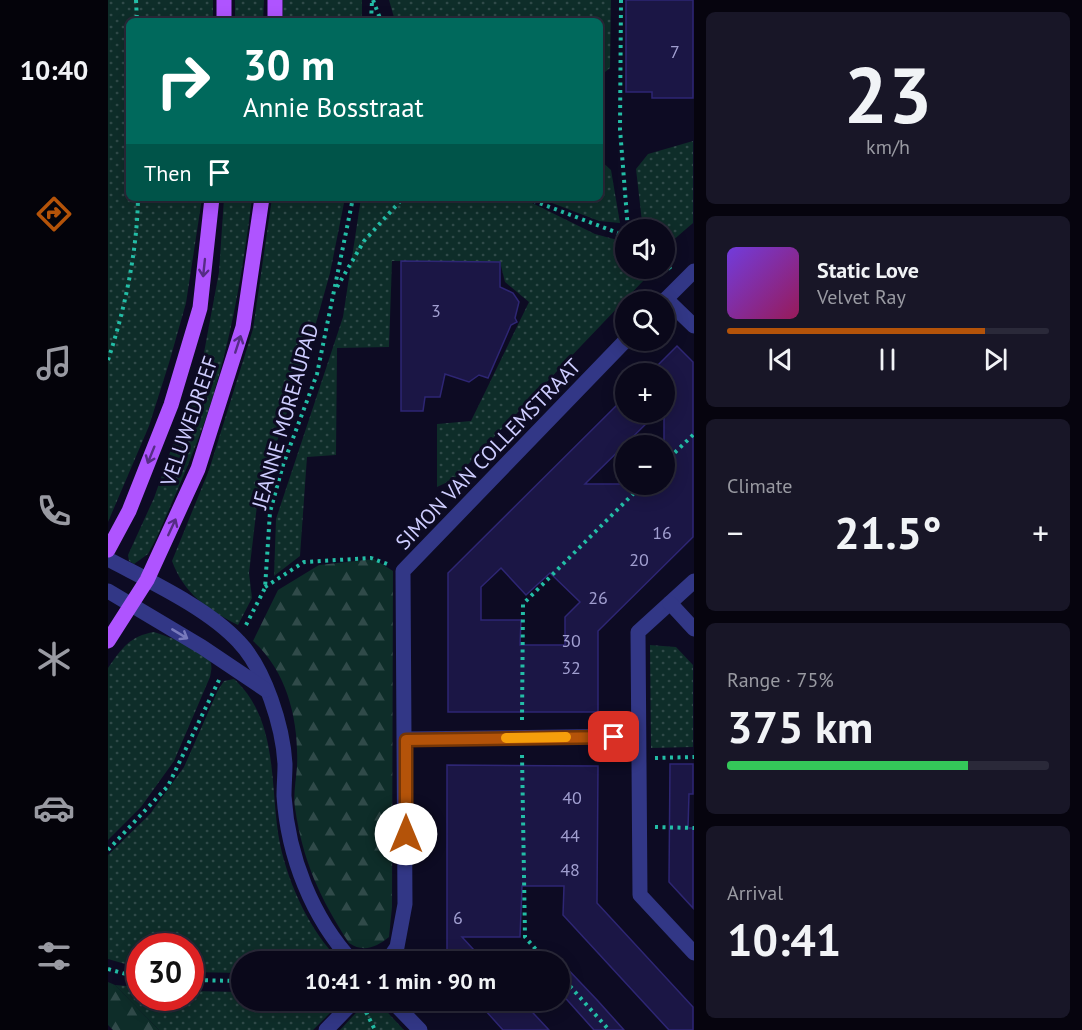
<!DOCTYPE html>
<meta charset="utf-8">
<style>
:root{--surface:#0a081a;--page:#181627;--text:#f1f3f6;--muted:#999aa2;--line:#2a2939;--accent:#b45309}
body{margin:0;font-family:"PT Sans",sans-serif;background:var(--page);color:var(--text);height:100vh;display:flex;flex-direction:column;font-size:22px;white-space:nowrap}
*{box-sizing:border-box;margin:0}
p{font-size:20px;color:var(--muted)}
.icon{flex:none;width:33px;height:33px;fill:none;stroke:currentColor;stroke-width:2;stroke-linecap:round;stroke-linejoin:round}
.map{position:relative;flex:1;overflow:hidden}
.sheet{display:flex;flex-direction:column;gap:12px;padding:12px;background:#06040e;width:388px}
.sheet>*{flex:none}
.top-card{position:absolute;left:18px;top:18px;width:477px;height:183px;border-radius:9px;box-shadow:0 3px 15px #0003,0 0 0 2px var(--line);background:#00695c;color:#fff;overflow:hidden}
.controls{position:absolute;left:507px;top:219px;display:grid;gap:12px}
.controls a{display:grid;place-items:center;width:60px;height:60px;border-radius:50%;background:var(--surface);box-shadow:0 3px 15px #0003,0 0 0 2px var(--line);font-size:30px}
.speed{position:absolute;left:18px;top:933px;display:flex;gap:12px;font-size:30px;font-weight:700;text-align:center}
.speed>*{display:grid;place-content:center;width:78px;height:78px;border-radius:50%;background:var(--surface);box-shadow:0 3px 15px #0003,0 0 0 2px var(--line);line-height:1}
.speed .limit{border:9px solid #d22;background:#fff;color:#111}
.pin{position:absolute;display:grid;place-items:center;width:51px;height:51px;color:#fff;margin:-26px;border-radius:12px;box-shadow:0 3px 9px #0006}
.me{position:absolute;width:66px;margin:-33px;rotate:0deg;stroke-linejoin:round;filter:drop-shadow(0 0 4px #0008)}
.turn{display:flex;align-items:center;gap:21px;height:126px;padding:0 18px;font-size:27px}
.turn .icon{width:78px;height:78px;stroke-width:2.5}
.turn b{display:block;font-size:42px;line-height:51px}
.then{display:flex;align-items:center;height:57px;padding:0 18px;background:#0003;gap:12px;font-size:22px}
.big{font-size:45px;font-weight:700;line-height:1.1}
.sheet .tile{flex:1;display:flex;flex-direction:column;justify-content:center;gap:9px;min-width:0;padding:0 21px;border-radius:9px;background:var(--page)}
.sheet .dial{align-items:center;gap:0}
.dial b{font-size:78px;line-height:1}
.song{display:flex;align-items:center;gap:18px}
.cover{width:72px;height:72px;border-radius:9px;background:linear-gradient(135deg,hsl(260 70% 55%),hsl(330 70% 35%))}
.played{height:6px;border-radius:3px;background:linear-gradient(90deg,var(--accent) 80%,var(--line) 80%)}
.keys{display:flex;justify-content:space-around;direction:ltr}
.heat{display:flex;justify-content:space-between;align-items:center;font-size:33px;direction:ltr}
.charge{height:9px;border-radius:4px;background:linear-gradient(90deg,#34c759 75%,var(--line) 0)}
.trip{position:absolute;left:123px;top:951px;width:339px;height:60px;border-radius:30px;background:var(--surface);box-shadow:0 3px 15px #0003,0 0 0 2px var(--line);font-weight:700;line-height:60px;text-align:center}
main{display:flex;flex:1;min-height:0}
.tabs{display:flex;flex-direction:column;width:108px;justify-content:space-around;align-items:center;background:#04030a;color:var(--muted)}
.tabs .icon{width:42px;height:42px}
.tabs .current{color:var(--accent)}
.tabs b{font-size:27px;color:var(--text)}
.map>svg:first-child{display:block}
.grass{fill:url(#grass-dots)}
.forest{fill:url(#forest-firs)}
.building{fill:#1b1645;stroke:#2e2674;stroke-width:1.5;fill-rule:evenodd}
.lines{fill:none;stroke-linecap:round;stroke-linejoin:round}
.path{stroke:#23bda6;stroke-width:4;stroke-dasharray:3 4.5;stroke-linecap:butt}
.minor{stroke:#323786;stroke-width:15}
.major{stroke:#af54ff;stroke-width:15}
.oneway{stroke:#562c86}
.oneway2{stroke:#787abc}
.route-casing{stroke:#753606;stroke-width:15}
.route{stroke:#b45309;stroke-width:10}
.slow{stroke:#f59e0b;stroke-width:10}
.labels{text-anchor:middle;dominant-baseline:central;stroke-width:6;stroke-linejoin:round;paint-order:stroke}
.number-label{font-size:18px;fill:#a19fd0}
.street-label{font-size:21px;fill:#cecdff;stroke:#0d0b23}
</style>
<main>
<nav class="tabs">
<b>10:40</b>
<svg class="icon current" aria-label="directions" viewBox="0 0 24 24"><path d="M12 3l9 9-9 9-9-9zM9 14v-3h6M13 9l2 2-2 2"/></svg>
<svg class="icon" aria-label="music" viewBox="0 0 24 24"><path d="M9 18V5l10-2v13"/><circle cx="6" cy="18" r="3"/><circle cx="16" cy="16" r="3"/></svg>
<svg class="icon" aria-label="phone" viewBox="0 0 24 24"><path d="M5 4h4l2 5-3 2q2 4 5 5l2-3 5 2v4C11 20 4 13 5 4z"/></svg>
<svg class="icon" aria-label="climate" viewBox="0 0 24 24"><path d="M12 3v18M4 7l16 10M4 17L20 7"/></svg>
<svg class="icon" aria-label="car" viewBox="0 0 24 24"><path d="M5 17H2v-5l4-1 3-4h7l3 4 3 1v5h-3M9 17h6M6 11h13"/><circle cx="7" cy="17" r="2"/><circle cx="17" cy="17" r="2"/></svg>
<svg class="icon" aria-label="filters" viewBox="0 0 24 24"><path d="M4 7h16M4 17h16"/><circle cx="9" cy="7" r="2"/><circle cx="15" cy="17" r="2"/></svg>
</nav>
<div class="map">
<svg width="586" height="1030" viewBox="0 0 586 1030">
<defs>
<pattern id="grass-dots" width="8" height="8" patternUnits="userSpaceOnUse" patternTransform="scale(1.5)"><rect width="8" height="8" fill="#0e2d29"/><path d="M2 2h.1M6 6h.1" fill="none" stroke="#304a49" stroke-width="1.8" stroke-linecap="round"/></pattern>
<pattern id="forest-firs" width="22" height="20" patternUnits="userSpaceOnUse" patternTransform="scale(1.5)"><rect width="22" height="20" fill="#0e2d29"/><path d="M5 1l3.5 6h-7zM16 11l3.5 6h-7z" fill="#304a49"/></pattern>
</defs>
<rect width="100%" height="100%" fill="#0d0b23"/>
<!-- grass -->
<g class="grass">
<polygon points="0,0 105,0 105,21 21,21 21,198 94,198 78,303 61,363 41,426 0,522"/>
<polygon points="127,0 156,0 155,21 127,21"/>
<rect x="175" y="0" width="79" height="21"/>
<polygon points="281,0 503,0 502,68 492,76 492,21 287,21"/>
<polygon points="585,141 585,223 563,242 557,238 556,230 545,229 534,222 528,169 540,154"/>
<polygon points="492,160 503,170 512,223 491,221 431,198 492,198"/>
<path d="M116,198H144C135,272 122,347 98,418C84,458 66,498 49,537L40,554L26,564L21,561L20,555L46,498L95,358L111,272Z"/>
<path d="M164,198H237L222,273L201,348L150,497L141,573L144,598L130,625C100,610 76,594 64,561L101,470L145,329Z"/>
<polygon points="253,198 414,198 487,234 517,242 518,268 540,269 536,280 346,479 329,487 329,424 363,421 421,302 397,282 392,262 284,261 281,347 229,348 228,455 199,457 192,556 166,576 168,519 235,317"/>
<path d="M46,632C60,637 93,647 101,659C105,665 103,671 102,677L66,761L33,807L0,840V668C14,648 22,636 46,632Z"/>
<polygon points="542,645 568,647 585,665 585,747 543,748"/>
<path d="M126,679C172,721 161,788 172,844C181,886 202,931 232,961L134,962L133,973L83,972L82,946H32L31,968L0,959V855L42,814L76,767L110,690L116,681Z"/>
<polygon points="7,985 31,987 32,998 82,998 83,991 133,992 134,1000 234,1001 205,1030 51,1030"/>
<polygon points="260,1000 269,1001 296,1030 232,1030"/>
</g>
<!-- forest -->
<g class="forest">
<path d="M266,559L285,571L284,907L281,937C269,947 255,953 241,943C212,898 195,862 187,808C185,795 188,780 189,767C191,722 180,672 145,641L170,590L211,565Z"/>
<polygon points="0,982 7,985 51,1030 5,1030 0,1025"/>
</g>
<!-- building -->
<g class="building">
<polygon points="518,0 585,0 585,98 544,98 544,92 518,92"/>
<polygon points="293,261 392,262 392,287 405,293 411,302 407,318 409,322 403,325 380,378 371,375 361,382 337,374 332,397 317,397 315,411 293,411"/>
<path d="M569,346L585,362V537L490,631V712H340V573L518,396V412H550L477,484H556V374H541ZM393,568L418,595L442,573L472,602L457,617V645H412L413,620H373V587Z"/>
<polygon points="562,764 585,764 585,794 581,794 580,828 585,828 585,908 561,882"/>
<polygon points="339,765 490,766 489,903 585,1007 585,1030 561,1030 455,915 456,886 414,886 412,937 354,937 377,962 339,962"/>
<polygon points="452,961 490,1001 516,1030 486,1030 452,992"/>
<polygon points="368,1000 413,1000 441,1030 395,1030"/>
</g>
<g class="lines">
<!-- path -->
<g class="path">
<polyline points="28,0 29,21"/>
<polyline points="265,0 273,21"/>
<polyline points="513,0 512,129 520,230"/>
<polyline points="263,21 264,1"/>
<polyline points="418,198 518,236"/>
<polyline points="556,261 564,271"/>
<polyline points="229,287 256,241 295,198"/>
<path d="M0,360C17,309 29,252 30,198"/>
<polyline points="556,463 586,434"/>
<polyline points="157,587 196,562 263,558 279,564"/>
<polyline points="138,625 157,588 162,512 175,465 209,374 245,198"/>
<polyline points="414,720 415,604 535,484"/>
<polyline points="414,755 417,937 439,962"/>
<polyline points="547,758 586,757"/>
<polyline points="547,827 586,828"/>
<polyline points="0,850 60,786 111,680"/>
<polyline points="0,969 32,978"/>
<polyline points="452,975 501,1030"/>
<polyline points="82,980 134,981"/>
<polyline points="258,1012 267,1030"/>
</g>
<!-- minor -->
<g class="minor">
<polyline points="558,299 586,326"/>
<polyline points="555,302 586,271"/>
<path d="M0,559C41,581 100,608 131,642C157,669 175,727 177,764C177,775 176,785 176,796C180,856 204,918 245,962"/>
<polyline points="586,581 530,632 532,895 586,953"/>
<polyline points="0,591 94,647 158,690"/>
<polyline points="562,603 586,629"/>
<polyline points="298,739 529,736"/>
<polyline points="279,962 289,947 297,904 295,571 518,340"/>
<polyline points="283,1000 312,1030"/>
<polyline points="218,1030 247,1000"/>
</g>
<!-- major -->
<g class="major">
<polyline points="116,21 116,0"/>
<polyline points="167,21 167,0"/>
<polyline points="0,550 21,511 63,405 92,308 104,198"/>
<polyline points="0,641 39,580 90,469 135,327 154,198"/>
</g>
</g>
<!-- one-way arrows -->
<defs><path id="oneway-shaft" d="M-6 0H5M1.5-3L5.5 0L1.5 3" fill="none" stroke-width="1.6" stroke-linecap="round" stroke-linejoin="round" transform="scale(1.5)"/></defs>
<g class="oneway">
<use href="#oneway-shaft" transform="translate(96 268) rotate(96)"/>
<use href="#oneway-shaft" transform="translate(130 344) rotate(-72)"/>
<use href="#oneway-shaft" transform="translate(43 455) rotate(112)"/>
<use href="#oneway-shaft" transform="translate(64 527) rotate(-65)"/>
</g>
<use class="oneway2" href="#oneway-shaft" transform="translate(72 634) rotate(31)"/>
<g class="lines">
<!-- route casing -->
<g class="route-casing">
<polyline id="route" points="298,834 298,740 506,737"/>
</g>
<!-- route -->
<use href="#route" class="route"/>
<!-- slow -->
<polyline class="slow" points="398,738 458,737"/>
</g>
<g class="labels">
<!-- number labels -->
<g class="number-label">
<text x="567" y="51">7</text>
<text x="328" y="310">3</text>
<text x="554" y="532">16</text>
<text x="531" y="559">20</text>
<text x="490" y="597">26</text>
<text x="463" y="640">30</text>
<text x="463" y="667">32</text>
<text x="464" y="797">40</text>
<text x="462" y="835">44</text>
<text x="462" y="869">48</text>
<text x="350" y="917">6</text>
</g>
<!-- street labels -->
<g class="street-label">
<text transform="translate(177 416) rotate(-74)">JEANNE MOREAUPAD</text>
<text transform="translate(81 421) rotate(-71)">VELUWEDREEF</text>
<text transform="translate(380 454) rotate(-46)">SIMON VAN COLLEMSTRAAT</text>
</g>
</g>
</svg>
<div class="controls">
<a><svg class="icon" aria-label="sound" viewBox="0 0 24 24"><path d="M4 9h4l5-4v14l-5-4H4zM17 9q2 3 0 6"/></svg></a>
<a><svg class="icon" aria-label="search" viewBox="0 0 24 24"><circle cx="10" cy="10" r="6"/><path d="M15 15l6 6"/></svg></a>
<a>+</a>
<a>−</a>
</div>
<div class="speed"><div class="limit">30</div></div>
<div class="pin" style="left:506px;top:737px;background:#d93025"><svg class="icon" aria-label="arrive" viewBox="0 0 24 24"><path d="M6 21V4h12l-3 4 3 4H6"/></svg></div>
<svg class="me" style="left:298px;top:834px" viewBox="-20 -20 40 40"><circle r="19" fill="#fff"/><path d="M0-13L10 11 0 6-10 11z" fill="#b45309"/></svg>
<div class="trip">10:41 · 1 min · 90 m</div>
<div class="top-card">
<div class="turn"><svg class="icon" aria-label="right" viewBox="0 0 24 24"><path d="M7 20v-9h11M14 6l5 5-5 5"/></svg><div><b>30 m</b>Annie Bosstraat</div></div>
<div class="then">Then<svg class="icon" aria-label="arrive" viewBox="0 0 24 24"><path d="M6 21V4h12l-3 4 3 4H6"/></svg></div>
</div>
</div>
<section class="sheet">
<div class="tile dial"><b>23</b><p>km/h</p></div>
<div class="tile">
<div class="song"><i class="cover"></i><div><b>Static Love</b><p>Velvet Ray</p></div></div>
<div class="played"></div>
<div class="keys"><svg class="icon" aria-label="previous" viewBox="0 0 24 24"><path d="M18 5L8 12l10 7zM5 5v14"/></svg><svg class="icon" aria-label="pause" viewBox="0 0 24 24"><path d="M8 5v14M16 5v14"/></svg><svg class="icon" aria-label="next" viewBox="0 0 24 24"><path d="M6 5l10 7-10 7zM19 5v14"/></svg></div>
</div>
<div class="tile"><p>Climate</p>
<div class="heat"><a>−</a><b class="big">21.5°</b><a>+</a></div>
</div>
<div class="tile"><p>Range · 75%</p><b class="big">375 km</b><div class="charge"></div></div>
<div class="tile"><p>Arrival</p><b class="big">10:41</b></div>
</section>
</main>
